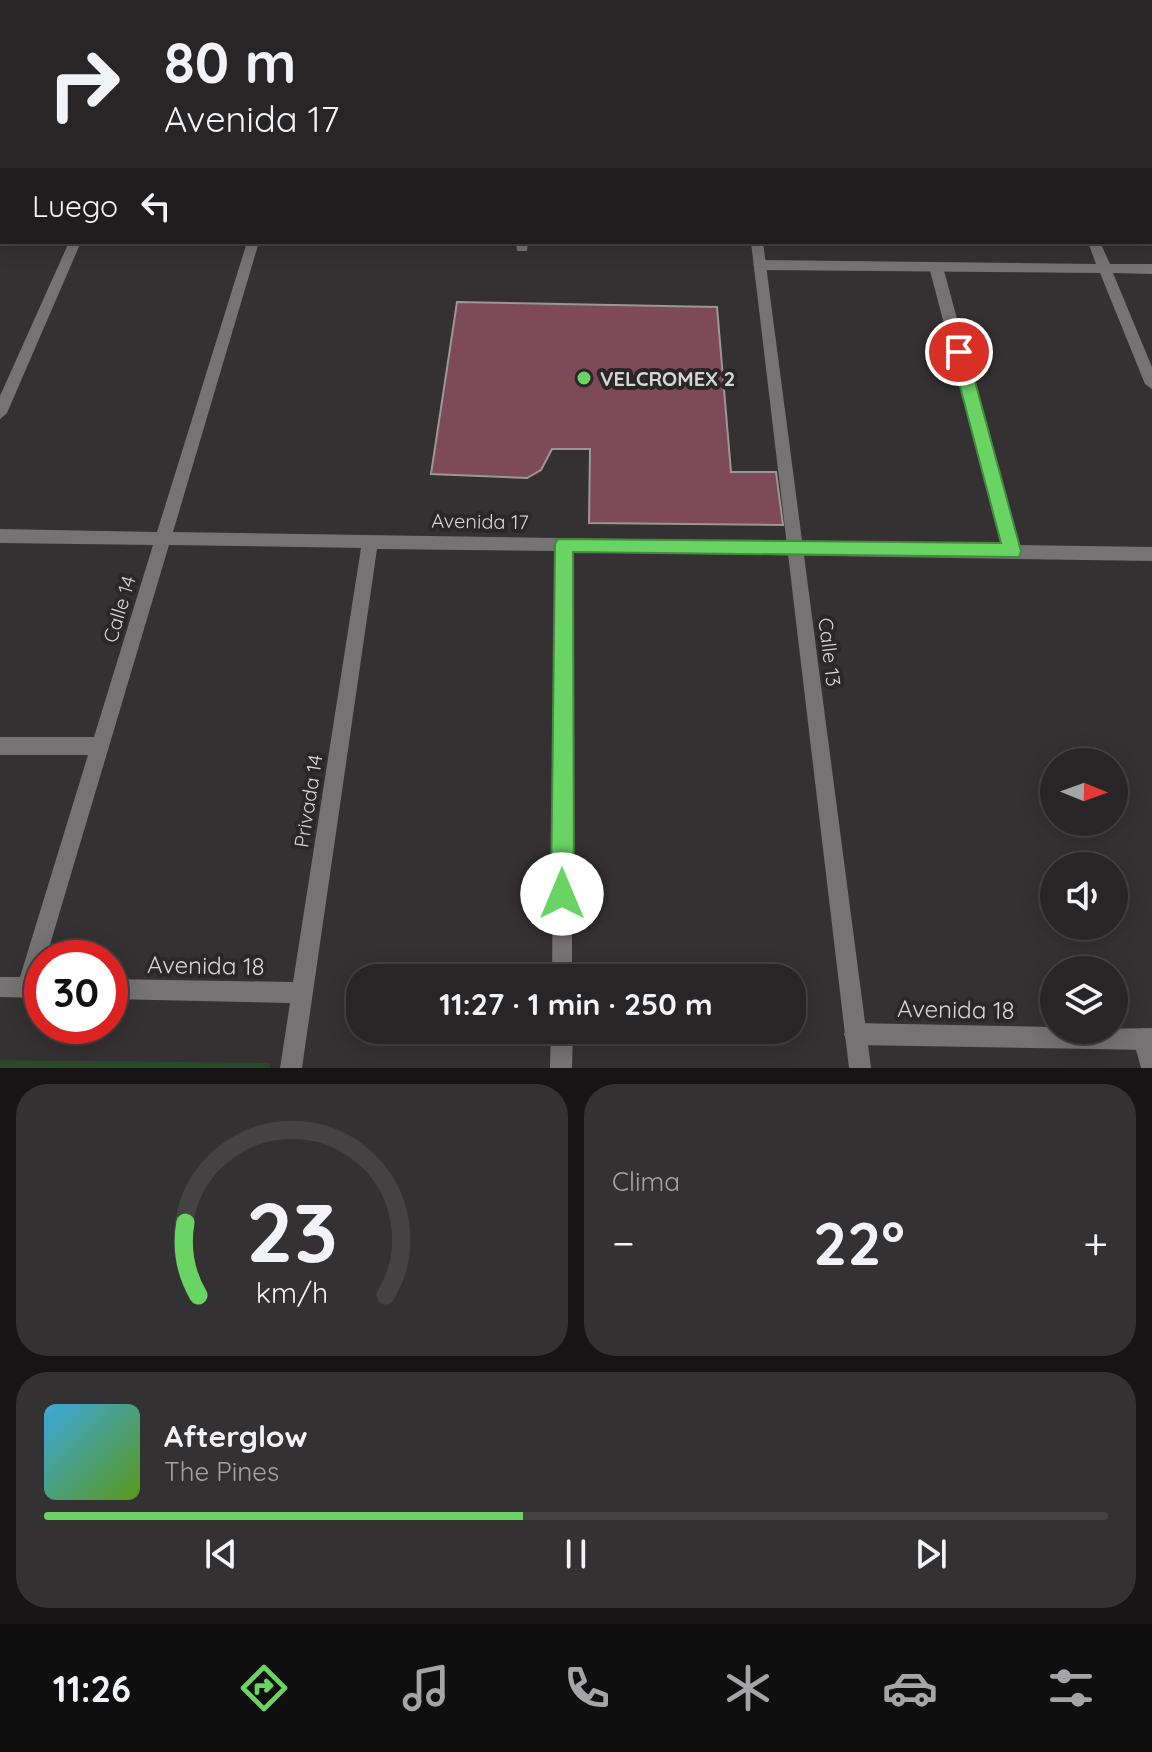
<!DOCTYPE html>
<html lang="es">
<meta charset="utf-8">
<style>
:root{--surface:#282526;--page:#343132;--text:#f1f3f6;--muted:#a5a5a7;--line:#444243;--accent:#69d464}
body{margin:0;font-family:Quicksand,sans-serif;background:var(--page);color:var(--text);height:100vh;display:flex;flex-direction:column;font-size:30px;white-space:nowrap}
*{box-sizing:border-box;margin:0}
p{font-size:26px;color:var(--muted)}
.icon{flex:none;width:44px;height:44px;fill:none;stroke:currentColor;stroke-width:2;stroke-linecap:round;stroke-linejoin:round}
.map{position:relative;height:1068px;overflow:hidden}
.side{display:flex;flex-direction:column;gap:16px;padding:16px;background:#161415;flex:1}
.side>*{flex:none}
.guide{position:absolute;left:0px;top:0px;width:1152px;height:244px;box-shadow:0 4px 20px #0003,0 0 0 2px var(--line);background:#282526;color:var(--text);overflow:hidden}
.needle{width:52px;rotate:91deg}
.fabs{position:absolute;left:1040px;top:748px;display:grid;gap:16px}
.fabs a{display:grid;place-items:center;width:88px;height:88px;border-radius:50%;background:var(--surface);box-shadow:0 4px 20px #0003,0 0 0 2px var(--line);font-size:40px}
.speed{position:absolute;left:24px;top:940px;display:flex;gap:16px;font-size:40px;font-weight:700;text-align:center}
.speed>*{display:grid;place-content:center;width:104px;height:104px;border-radius:50%;background:var(--surface);box-shadow:0 4px 20px #0003,0 0 0 2px var(--line);line-height:1}
.speed .limit{border:12px solid #d22;background:#fff;color:#111}
.pin{position:absolute;display:grid;place-items:center;width:68px;height:68px;color:#fff;margin:-34px;border:4px solid #fff;border-radius:50%;box-shadow:0 2px 8px #0007}
.me{position:absolute;width:88px;margin:-44px;rotate:0deg;stroke-linejoin:round;filter:drop-shadow(0 0 6px #0008)}
.turn{display:flex;align-items:center;gap:28px;height:168px;padding:0 32px;font-size:36px}
.turn .icon{width:104px;height:104px;stroke-width:2.5}
.turn b{display:block;font-size:56px;line-height:68px}
.then{display:flex;align-items:center;height:76px;padding:0 32px;background:#0003;gap:16px;font-size:30px}
.big{font-size:60px;font-weight:700;line-height:1.1}
.side .tile{flex:1;display:flex;flex-direction:column;justify-content:center;gap:12px;min-width:0;padding:0 28px;border-radius:32px;background:var(--page)}
.side .dial{align-items:center;gap:0}
.dial svg{height:208px;overflow:visible;fill:none;stroke:var(--line);stroke-width:7;stroke-linecap:round;text-anchor:middle}
.dial text{fill:var(--text);stroke:none}
.song{display:flex;align-items:center;gap:24px}
.cover{width:96px;height:96px;border-radius:12px;background:linear-gradient(135deg,hsl(200 70% 55%),hsl(90 70% 35%))}
.played{height:8px;border-radius:4px;background:linear-gradient(90deg,var(--accent) 45%,var(--line) 45%)}
.keys{display:flex;justify-content:space-around;direction:ltr}
.heat{display:flex;justify-content:space-between;align-items:center;font-size:44px;direction:ltr}
.side .tiles{flex:1;display:grid;gap:16px;grid-template-columns:1fr 1fr}
.tile:last-child{grid-column:span 2}
.trip{position:absolute;left:346px;top:964px;width:460px;height:80px;border-radius:32px;background:var(--surface);box-shadow:0 4px 20px #0003,0 0 0 2px var(--line);font-weight:700;line-height:80px;text-align:center}
.tab-bar{display:flex;height:128px;justify-content:space-around;align-items:center;background:#100f0f;color:var(--muted)}
.tab-bar .icon{width:56px;height:56px}
.tab-bar .on{color:var(--accent)}
.tab-bar b{font-size:36px;color:var(--text)}
.map>svg:first-child{display:block}
.green{fill:#2a4928}
.building{fill:#7e4959;stroke:#9b9697;stroke-width:2}
.lines{fill:none;stroke-linecap:round;stroke-linejoin:round}
.service{fill:#757374;fill-rule:evenodd}
.minor{fill:#757374;fill-rule:evenodd}
.tertiary{fill:#757374;fill-rule:evenodd}
.route{fill:#69d464;stroke:#448a41;stroke-width:2}
.poi-dot{fill:#69d464;stroke:#2a2728;stroke-width:3}
.labels{text-anchor:middle;dominant-baseline:central;stroke-width:8;stroke-linejoin:round;paint-order:stroke}
.poi-label{font-size:20px;font-weight:bold;fill:#d8d5d6;stroke:#2a2728;text-anchor:start}
.street-label{font-size:20px;fill:#d8d5d6;stroke:#2a2728}
.near-street-label{font-size:24px;fill:#d8d5d6;stroke:#2a2728}
</style>
<div class="map">
<svg width="1152" height="1068" viewBox="0 0 1152 1068">
<rect width="100%" height="100%" fill="#353132"/>
<!-- green -->
<polygon class="green" points="0,1060 270,1063 270,1068 0,1068"/>
<!-- building -->
<g class="building">
<polygon points="377,0 574,0 377,2"/>
<rect x="574" y="0" width="114" height="2"/>
<polygon points="457,302 717,307 731,472 776,472 783,525 589,523 590,449 552,449 541,470 527,478 431,474"/>
</g>
<g class="lines">
<!-- service -->
<g class="service">
<polygon points="516,242 528,242 527,251 517,251"/>
<polygon points="936,262 943,267 1020,551 1018,556 1012,558 1006,556 1004,551 929,267"/>
<polygon points="1144,1028 1152,1033 1152,1068 1141,1068 1133,1039 1136,1031"/>
</g>
<!-- minor -->
<g class="minor">
<rect x="320" y="0" width="10" height="2"/>
<polygon points="992,0 1002,0 1003,2 993,2"/>
<rect x="0" y="59" width="2" height="6"/>
<rect x="1150" y="67" width="2" height="6"/>
<rect x="0" y="138" width="2" height="8"/>
<polygon points="69,242 81,242 7,413 0,419 0,396"/>
<polygon points="247,242 259,242 173,532 1152,547 1152,561 572,552 572,978 552,978 556,551 377,549 302,1068 280,1068 290,1003 110,999 110,979 293,982 361,548 169,545 46,958 42,958 42,998 0,997 0,977 20,977 88,755 0,755 0,737 94,737 153,545 0,543 0,529 157,532"/>
<polygon points="1088,242 1100,242 1110,264 1152,264 1152,274 1113,273 1152,367 1152,389 1145,384 1100,273 760,270 753,265 760,260 1096,264"/>
<polygon points="855,1023 1054,1027 1054,1030 1152,1028 1152,1050 855,1045 847,1042 844,1034 847,1026"/>
<polygon points="551,1030 573,1030 572,1068 550,1068"/>
</g>
<!-- tertiary -->
<g class="tertiary">
<rect x="722" y="0" width="10" height="2"/>
<polygon points="751,242 763,242 871,1068 849,1068"/>
</g>
</g>
<!-- route -->
<polygon class="route" points="959,346 967,352 1021,551 1019,557 573,552 574,894 570,902 562,905 554,902 551,894 555,544 558,539 1001,543 951,352"/>
<!-- markers -->
<circle class="poi-dot" cx="584" cy="378" r="8"/>
<g class="labels">
<!-- poi labels -->
<g class="poi-label">
<text x="600" y="378">VELCROMEX 2</text>
</g>
<!-- street labels -->
<g class="street-label">
<text transform="translate(480 521) rotate(1)">Avenida 17</text>
<text transform="translate(119 609) rotate(-73)">Calle 14</text>
<text transform="translate(830 652) rotate(83)">Calle 13</text>
<text transform="translate(308 801) rotate(-81)">Privada 14</text>
</g>
<!-- near-street labels -->
<g class="near-street-label">
<text transform="translate(206 965) rotate(1)">Avenida 18</text>
<text transform="translate(956 1009) rotate(1)">Avenida 18</text>
</g>
</g>
</svg>
<div class="fabs">
<a><svg class="needle" viewBox="-14 -14 28 28"><path d="M0-13l5 13h-10z" fill="#e53935"/><path d="M0 13l5-13h-10z" fill="#a5a5a7"/></svg></a>
<a><svg class="icon" aria-label="sound" viewBox="0 0 24 24"><path d="M4 9h4l5-4v14l-5-4H4zM17 9q2 3 0 6"/></svg></a>
<a><svg class="icon" aria-label="layers" viewBox="0 0 24 24"><path d="M12 4l9 5-9 5-9-5zM3 14l9 5 9-5"/></svg></a>
</div>
<div class="speed"><div class="limit">30</div></div>
<div class="pin" style="left:959px;top:352px;background:#d93025"><svg class="icon" aria-label="arrive" viewBox="0 0 24 24"><path d="M6 21V4h12l-3 4 3 4H6"/></svg></div>
<svg class="me" style="left:562px;top:894px" viewBox="-20 -20 40 40"><circle r="19" fill="#fff"/><path d="M0-13L10 11 0 6-10 11z" fill="#69d464"/></svg>
<div class="trip">11:27 · 1 min · 250 m</div>
<div class="guide">
<div class="turn"><svg class="icon" aria-label="right" viewBox="0 0 24 24"><path d="M7 20v-9h11M14 6l5 5-5 5"/></svg><div><b>80 m</b>Avenida 17</div></div>
<div class="then">Luego<svg class="icon" aria-label="left" viewBox="0 0 24 24"><path d="M17 20v-9H6M10 6l-5 5 5 5"/></svg></div>
</div>
</div>
<section class="side">
<div class="tiles">
<div class="tile dial"><svg viewBox="0 0 100 80">
<path d="M14 69A42 42 0 1 1 86 69"/>
<path d="M14 69A42 42 0 0 1 9 41" stroke="#69d464"/>
<text x="50" y="56" font-size="32" font-weight="700">23</text>
<text x="50" y="72" font-size="11">km/h</text>
</svg></div>
<div class="tile"><p>Clima</p>
<div class="heat"><a>−</a><b class="big">22°</b><a>+</a></div>
</div>
<div class="tile">
<div class="song"><i class="cover"></i><div><b>Afterglow</b><p>The Pines</p></div></div>
<div class="played"></div>
<div class="keys"><svg class="icon" aria-label="previous" viewBox="0 0 24 24"><path d="M18 5L8 12l10 7zM5 5v14"/></svg><svg class="icon" aria-label="pause" viewBox="0 0 24 24"><path d="M8 5v14M16 5v14"/></svg><svg class="icon" aria-label="next" viewBox="0 0 24 24"><path d="M6 5l10 7-10 7zM19 5v14"/></svg></div>
</div>
</div>
</section>
<nav class="tab-bar">
<b>11:26</b>
<svg class="icon on" aria-label="directions" viewBox="0 0 24 24"><path d="M12 3l9 9-9 9-9-9zM9 14v-3h6M13 9l2 2-2 2"/></svg>
<svg class="icon" aria-label="music" viewBox="0 0 24 24"><path d="M9 18V5l10-2v13"/><circle cx="6" cy="18" r="3"/><circle cx="16" cy="16" r="3"/></svg>
<svg class="icon" aria-label="phone" viewBox="0 0 24 24"><path d="M5 4h4l2 5-3 2q2 4 5 5l2-3 5 2v4C11 20 4 13 5 4z"/></svg>
<svg class="icon" aria-label="climate" viewBox="0 0 24 24"><path d="M12 3v18M4 7l16 10M4 17L20 7"/></svg>
<svg class="icon" aria-label="car" viewBox="0 0 24 24"><path d="M5 17H2v-5l4-1 3-4h7l3 4 3 1v5h-3M9 17h6M6 11h13"/><circle cx="7" cy="17" r="2"/><circle cx="17" cy="17" r="2"/></svg>
<svg class="icon" aria-label="filters" viewBox="0 0 24 24"><path d="M4 7h16M4 17h16"/><circle cx="9" cy="7" r="2"/><circle cx="15" cy="17" r="2"/></svg>
</nav>
